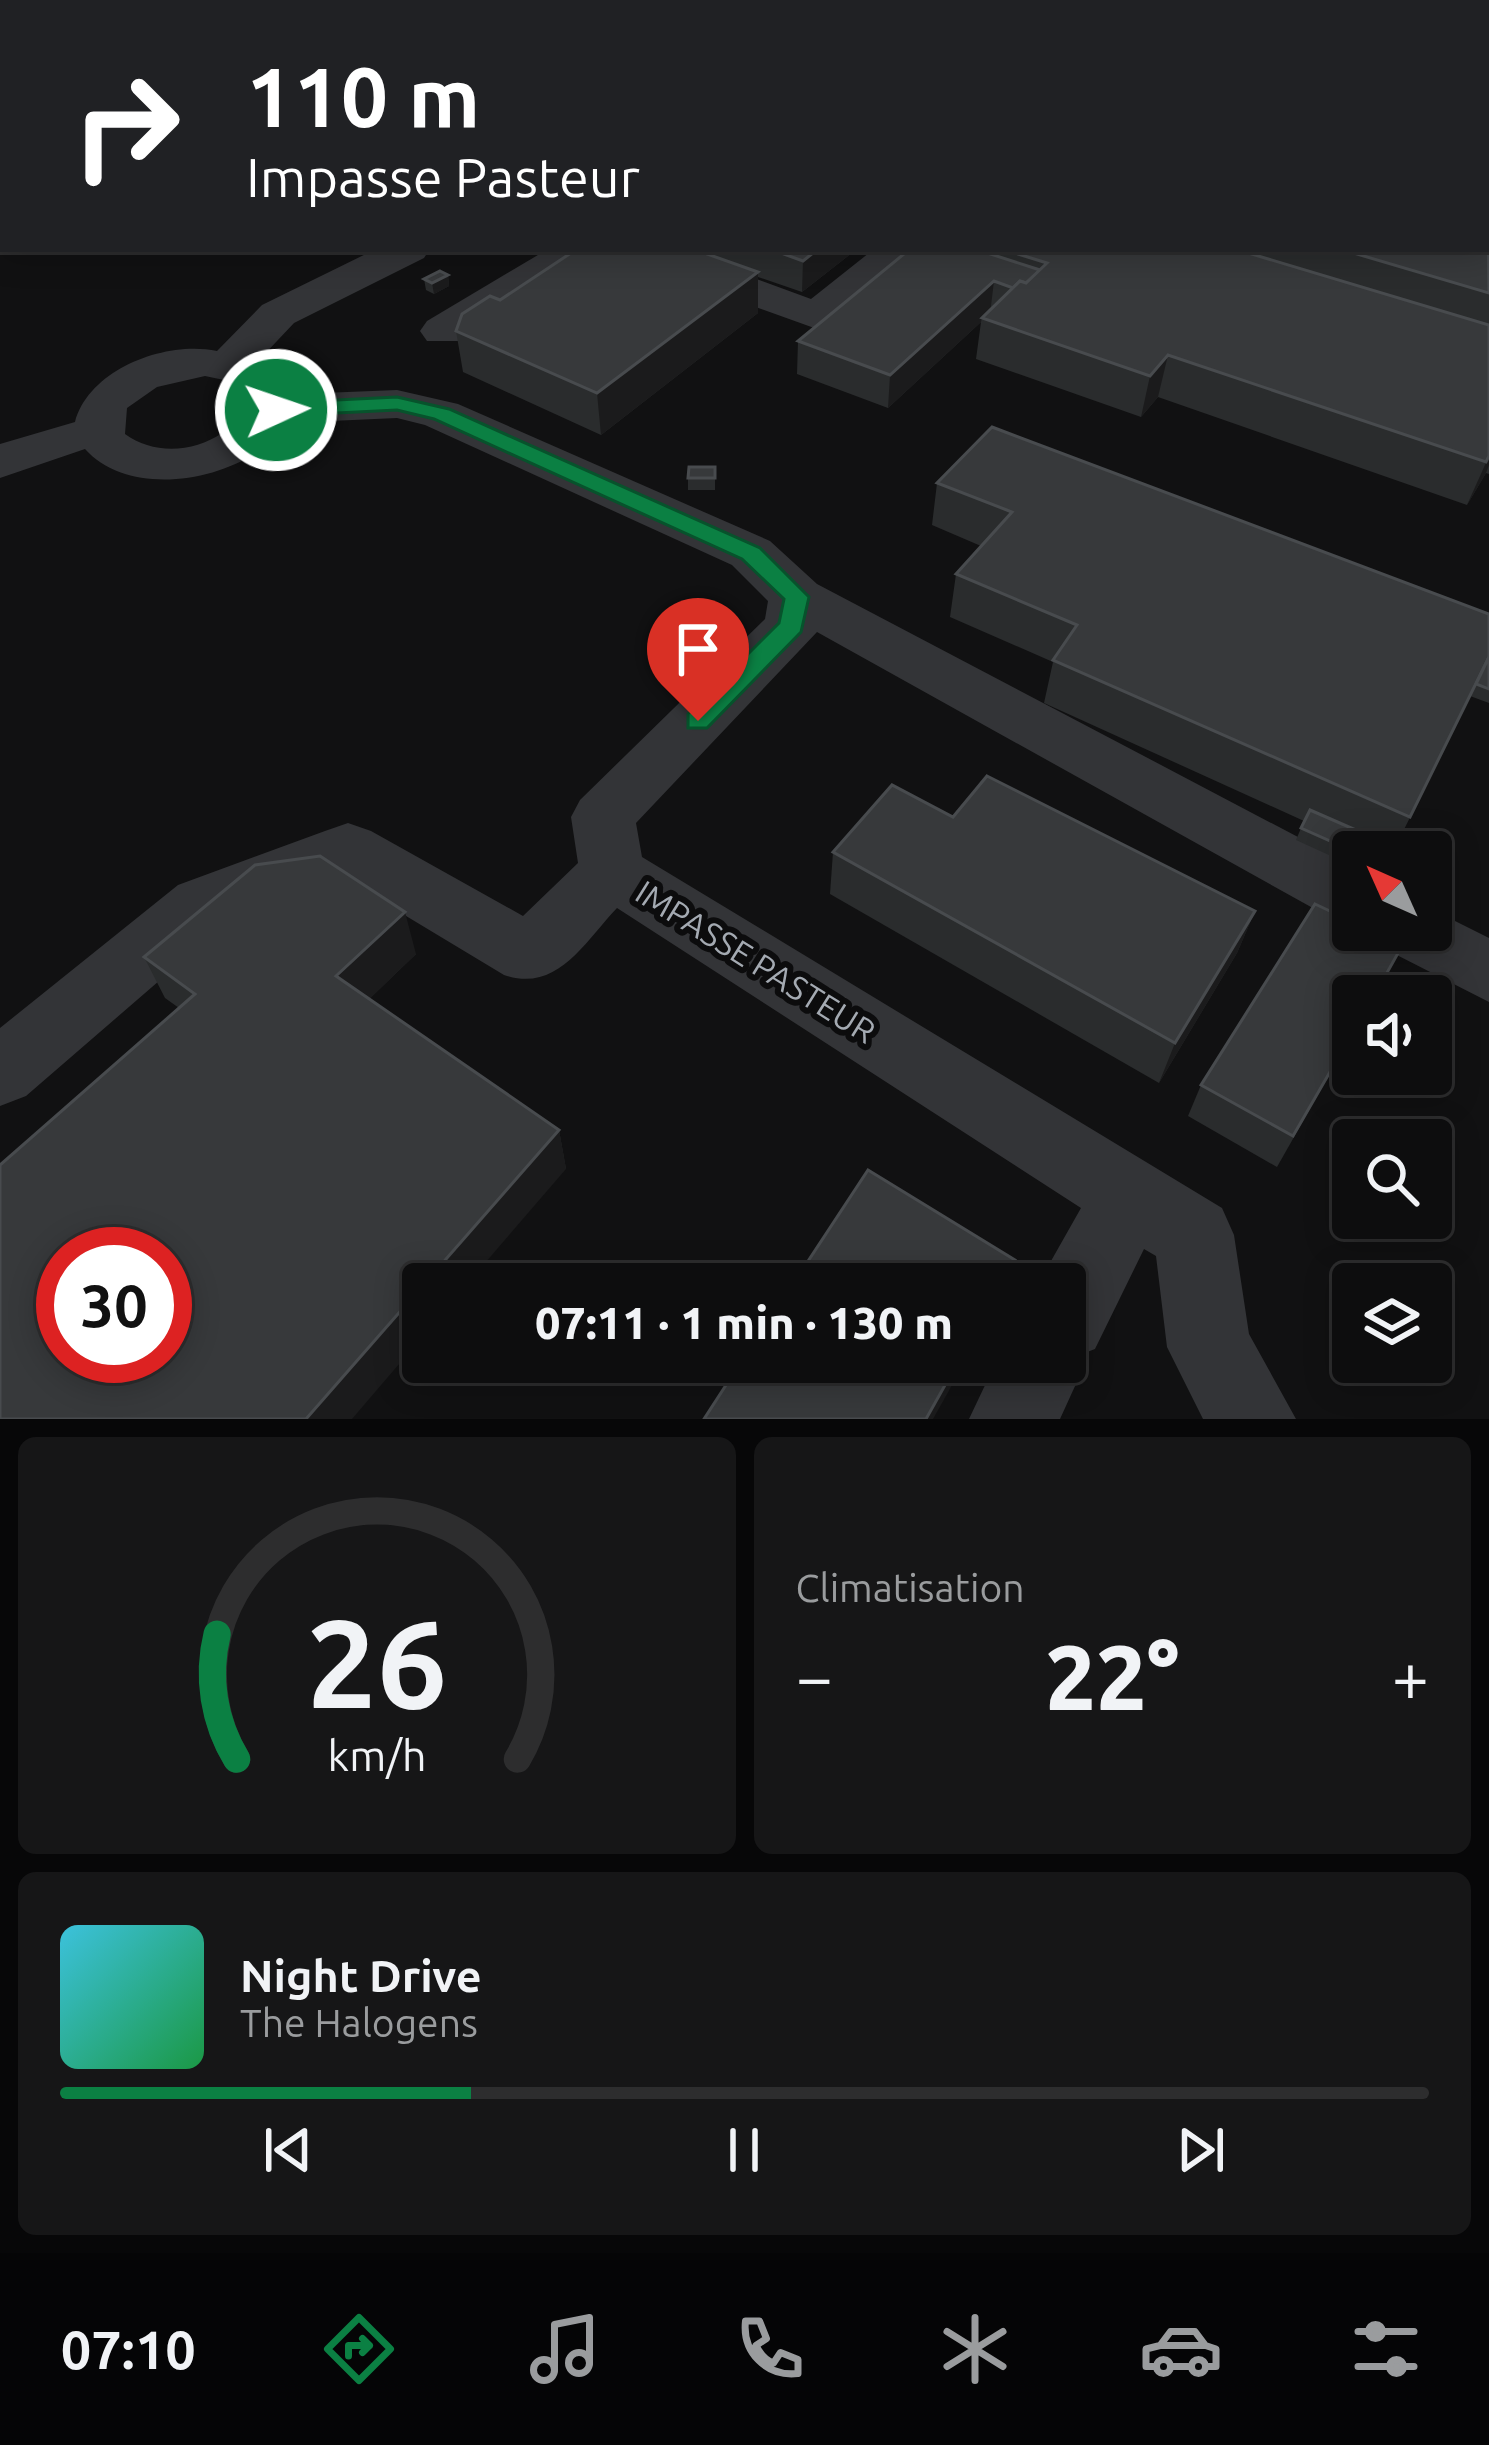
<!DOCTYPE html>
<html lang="fr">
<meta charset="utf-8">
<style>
:root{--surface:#0d0d0e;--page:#161617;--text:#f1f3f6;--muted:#9a9c9e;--line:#2d2d2e;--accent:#0b8043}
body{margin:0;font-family:Ubuntu,sans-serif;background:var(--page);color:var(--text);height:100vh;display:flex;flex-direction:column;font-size:45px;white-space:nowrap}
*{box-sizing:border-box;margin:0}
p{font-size:39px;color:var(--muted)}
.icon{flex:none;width:66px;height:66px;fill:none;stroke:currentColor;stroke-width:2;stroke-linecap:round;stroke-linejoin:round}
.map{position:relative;height:1419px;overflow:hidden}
.details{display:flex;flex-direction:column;gap:18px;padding:18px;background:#070708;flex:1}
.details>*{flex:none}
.banner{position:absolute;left:0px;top:0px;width:1491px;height:252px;box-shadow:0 6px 30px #0003,0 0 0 3px var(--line);background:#202124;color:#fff;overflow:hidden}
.needle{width:78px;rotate:315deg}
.buttons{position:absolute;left:1332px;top:831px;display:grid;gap:24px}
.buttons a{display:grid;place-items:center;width:120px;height:120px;border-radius:12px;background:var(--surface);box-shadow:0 6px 30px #0003,0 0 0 3px var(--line);font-size:60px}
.speed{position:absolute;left:36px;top:1227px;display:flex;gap:24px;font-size:60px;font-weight:700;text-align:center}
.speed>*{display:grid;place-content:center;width:156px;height:156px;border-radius:50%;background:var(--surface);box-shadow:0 6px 30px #0003,0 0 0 3px var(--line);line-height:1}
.speed .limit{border:18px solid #d22;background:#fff;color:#111}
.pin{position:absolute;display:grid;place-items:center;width:102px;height:102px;color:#fff;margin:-123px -51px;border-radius:50% 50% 50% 0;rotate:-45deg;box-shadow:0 0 12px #0007}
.pin .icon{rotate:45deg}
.me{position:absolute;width:132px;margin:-66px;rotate:87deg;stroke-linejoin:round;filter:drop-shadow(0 0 9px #0008)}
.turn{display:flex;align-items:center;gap:42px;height:252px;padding:0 48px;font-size:54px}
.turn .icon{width:156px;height:156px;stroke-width:2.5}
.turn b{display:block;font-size:84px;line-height:102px}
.big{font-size:90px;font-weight:800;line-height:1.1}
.details .card{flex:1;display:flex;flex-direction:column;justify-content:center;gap:18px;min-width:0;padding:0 42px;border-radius:18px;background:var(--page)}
.details .dial{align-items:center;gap:0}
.dial svg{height:312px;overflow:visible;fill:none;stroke:var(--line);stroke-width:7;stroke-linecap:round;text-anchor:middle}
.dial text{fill:var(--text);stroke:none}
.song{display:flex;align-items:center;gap:36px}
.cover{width:144px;height:144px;border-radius:18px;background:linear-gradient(135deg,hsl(190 70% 55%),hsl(140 70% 35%))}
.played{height:12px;border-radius:6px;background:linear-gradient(90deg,var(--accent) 30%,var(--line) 30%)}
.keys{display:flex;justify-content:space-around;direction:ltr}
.heat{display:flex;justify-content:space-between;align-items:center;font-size:66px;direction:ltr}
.details .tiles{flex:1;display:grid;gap:18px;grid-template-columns:1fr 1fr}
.card:last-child{grid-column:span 2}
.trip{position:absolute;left:402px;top:1263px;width:684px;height:120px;border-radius:12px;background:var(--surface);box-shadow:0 6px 30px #0003,0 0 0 3px var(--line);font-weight:800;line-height:120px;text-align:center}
.menu{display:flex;height:192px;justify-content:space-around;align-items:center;background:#050506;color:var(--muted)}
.menu .icon{width:84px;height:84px}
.menu .selected{color:var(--accent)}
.menu b{font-size:54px;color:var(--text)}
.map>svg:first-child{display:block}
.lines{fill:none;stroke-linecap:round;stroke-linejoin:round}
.minor{fill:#333437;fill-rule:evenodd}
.wall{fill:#2a2c2d}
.shaded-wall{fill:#1b1b1c}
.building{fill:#37393b;stroke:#484b4e;stroke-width:3;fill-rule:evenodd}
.route{fill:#0b8043;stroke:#07532c;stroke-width:3}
.labels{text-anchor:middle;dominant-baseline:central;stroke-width:12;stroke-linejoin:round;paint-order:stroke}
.street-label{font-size:33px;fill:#a4aab2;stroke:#0c0c0d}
</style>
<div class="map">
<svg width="1489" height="1419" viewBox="0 0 1489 1419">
<rect width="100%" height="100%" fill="#111112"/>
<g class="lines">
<!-- minor -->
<g class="minor">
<polygon points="1303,0 1346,0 1348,3 1305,3"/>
<rect x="1488" y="21" width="1" height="20"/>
<rect x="1488" y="179" width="1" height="24"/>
<path d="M376,249H430L424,258L294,323L260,359L276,363L298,394L397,390L458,404L770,541L817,584L1353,866V925L1329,917L817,632L636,823L642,857L1222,1208L1234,1235L1249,1334L1296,1419H1203L1167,1347L1156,1256L1144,1249L1095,1349L1082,1354L1086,1362L1060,1419H969L996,1362H1065V1284H1038L1081,1208L617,908C583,944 557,993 504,975L343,878L226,923L26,1096L0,1106V1028L178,885L325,831L348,823L371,831L523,916L578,863L571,817L580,800L765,619L768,601L732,565L425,425L397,418L287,423C251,478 134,504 85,449L0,478V444L75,422C89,369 166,340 217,351L262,305ZM205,376L243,384L251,391C240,443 168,466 125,434L127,408L157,387Z"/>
<polygon points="548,249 599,249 459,341 427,341 420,331 427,321"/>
<polygon points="613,249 674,249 811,299 874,249 921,249 833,325 817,329 619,258"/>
<polygon points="1431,909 1489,938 1489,1002 1387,950 1377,930 1431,930"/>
</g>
</g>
<!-- wall -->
<g class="wall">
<polygon points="1489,206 1489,474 1486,473 1467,505 1158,397 1141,417 976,359 981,322 888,408 797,374 798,341 910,249 1488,249"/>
<polygon points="577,249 857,249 802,292 758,277 758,313 601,435 463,372 456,331"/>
<polygon points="448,275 449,286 434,294 426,290 424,279"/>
<polygon points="715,467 715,490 688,490 688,478"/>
<polygon points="937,483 1489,614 1489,703 1470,696 1473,689 1393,852 1353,852 1353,866 1296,840 1304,821 1044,703 1053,662 950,617 956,574 981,546 932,525"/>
<polygon points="953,817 1255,911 1237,953 1159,1083 830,894 833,852"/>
<polygon points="416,954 369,999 559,1130 566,1169 179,1008 165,998 144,957"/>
<polygon points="1353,1033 1277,1167 1188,1116 1201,1085"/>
</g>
<!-- shaded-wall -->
<g class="shaded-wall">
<polygon points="818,249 857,249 802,292 803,261"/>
<polygon points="758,272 758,313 601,435 597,393"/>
<polygon points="448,275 449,286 434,294 432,283"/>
<polygon points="994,281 990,314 982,318 981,322 888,408 890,375"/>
<polygon points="1168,355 1158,397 1141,417 1150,376"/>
<polygon points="1489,456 1489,465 1486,473 1467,505"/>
<polygon points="1255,911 1237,953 1159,1083 1175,1043"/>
<polygon points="405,912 416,954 351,1017 336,976"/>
<polygon points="559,1130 566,1169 467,1284 424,1284"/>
<polygon points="1015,1260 1008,1284 1001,1284"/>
<polygon points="423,1285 423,1336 352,1419 306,1419"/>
<polygon points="958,1362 965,1362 933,1419 926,1419"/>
</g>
<!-- building -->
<g class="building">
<polygon points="1028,0 1272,0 1268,3 1024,3"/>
<rect x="1488" y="40" width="1" height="88"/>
<polygon points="1488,205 1489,293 1340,249 1488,249"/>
<polygon points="577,249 693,249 758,272 597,393 456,331 462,314 490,296 500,300"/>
<polygon points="770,249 818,249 803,261"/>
<polygon points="910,249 975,249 1040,270 1026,283 1020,281 1013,288 994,281 890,375 798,341"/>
<polygon points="1002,249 1235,249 1489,325 1489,456 1486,462 1168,355 1150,376 982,318 1020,281 1026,283 1047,263"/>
<polygon points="440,271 448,275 432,283 424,279"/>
<polygon points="992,427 1489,614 1489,657 1410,817 1053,660 1077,625 956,574 1012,512 937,483"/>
<polygon points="689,467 715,467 715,478 688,478"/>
<polygon points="1489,657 1489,689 1476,684"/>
<polygon points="987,776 1255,911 1175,1043 833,852 892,785 953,817"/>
<polygon points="1310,810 1395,847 1393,852 1355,852 1301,828"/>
<path d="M320,856L405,912L336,976L559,1130L306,1419H0V1165L195,994L144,957L255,865ZM63,1254H165V1356H63Z"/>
<polygon points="1315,904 1353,922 1353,930 1369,930 1402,946 1374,996 1353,996 1353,1032 1293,1136 1201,1085"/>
<polygon points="868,1170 1015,1260 1001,1284 793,1284"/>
<polygon points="741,1362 958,1362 926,1419 704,1419"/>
</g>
<!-- route -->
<polygon class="route" points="397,397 449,409 760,548 809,597 801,632 707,728 688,728 688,714 779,623 784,599 742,559 434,419 397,410 276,416 265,410 276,403"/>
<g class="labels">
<!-- street labels -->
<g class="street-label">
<text transform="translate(756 961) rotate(32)">IMPASSE PASTEUR</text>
</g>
</g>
</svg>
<div class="buttons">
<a><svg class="needle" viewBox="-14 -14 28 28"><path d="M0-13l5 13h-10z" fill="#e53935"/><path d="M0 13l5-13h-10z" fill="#9a9c9e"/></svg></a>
<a><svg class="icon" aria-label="sound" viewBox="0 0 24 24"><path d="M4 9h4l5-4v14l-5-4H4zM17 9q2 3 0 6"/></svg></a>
<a><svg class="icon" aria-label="search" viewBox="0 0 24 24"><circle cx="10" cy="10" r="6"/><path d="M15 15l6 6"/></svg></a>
<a><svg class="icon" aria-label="layers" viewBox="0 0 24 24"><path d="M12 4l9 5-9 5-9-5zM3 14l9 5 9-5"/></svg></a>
</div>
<div class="speed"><div class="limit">30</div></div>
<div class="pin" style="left:698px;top:721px;background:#d93025"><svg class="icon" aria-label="arrive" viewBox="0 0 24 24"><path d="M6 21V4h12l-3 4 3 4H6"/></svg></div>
<svg class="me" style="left:276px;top:410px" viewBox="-20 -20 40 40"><circle r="17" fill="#0b8043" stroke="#fff" stroke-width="3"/><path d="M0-11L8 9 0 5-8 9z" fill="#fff"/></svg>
<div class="trip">07:11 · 1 min · 130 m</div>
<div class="banner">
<div class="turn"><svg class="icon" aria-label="right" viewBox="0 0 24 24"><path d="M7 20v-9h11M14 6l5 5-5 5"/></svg><div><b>110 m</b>Impasse Pasteur</div></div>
</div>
</div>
<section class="details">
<div class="tiles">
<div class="card dial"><svg viewBox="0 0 100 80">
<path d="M14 69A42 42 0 1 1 86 69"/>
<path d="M14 69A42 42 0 0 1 9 37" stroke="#0b8043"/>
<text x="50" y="56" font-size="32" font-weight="700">26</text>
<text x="50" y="72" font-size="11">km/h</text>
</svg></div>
<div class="card"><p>Climatisation</p>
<div class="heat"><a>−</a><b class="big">22°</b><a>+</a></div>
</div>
<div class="card">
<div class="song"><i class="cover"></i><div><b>Night Drive</b><p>The Halogens</p></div></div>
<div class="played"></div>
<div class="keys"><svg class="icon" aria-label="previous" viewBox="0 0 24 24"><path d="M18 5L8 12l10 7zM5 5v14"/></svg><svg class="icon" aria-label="pause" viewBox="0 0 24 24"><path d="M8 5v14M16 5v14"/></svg><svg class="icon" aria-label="next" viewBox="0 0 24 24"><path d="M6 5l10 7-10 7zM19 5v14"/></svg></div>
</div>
</div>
</section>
<nav class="menu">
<b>07:10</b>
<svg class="icon selected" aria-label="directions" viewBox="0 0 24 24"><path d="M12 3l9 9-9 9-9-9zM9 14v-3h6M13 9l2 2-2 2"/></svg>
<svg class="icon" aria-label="music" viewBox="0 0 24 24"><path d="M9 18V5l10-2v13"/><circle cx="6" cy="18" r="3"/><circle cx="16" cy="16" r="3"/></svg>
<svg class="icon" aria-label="phone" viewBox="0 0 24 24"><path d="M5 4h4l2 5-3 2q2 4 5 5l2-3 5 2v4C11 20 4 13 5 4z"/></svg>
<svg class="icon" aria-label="climate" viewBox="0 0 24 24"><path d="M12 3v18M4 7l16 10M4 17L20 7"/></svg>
<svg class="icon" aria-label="car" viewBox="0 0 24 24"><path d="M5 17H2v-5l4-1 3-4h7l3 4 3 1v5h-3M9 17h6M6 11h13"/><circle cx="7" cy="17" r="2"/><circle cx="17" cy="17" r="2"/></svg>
<svg class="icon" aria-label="filters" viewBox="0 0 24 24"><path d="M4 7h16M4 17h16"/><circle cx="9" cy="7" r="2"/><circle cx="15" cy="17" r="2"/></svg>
</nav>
